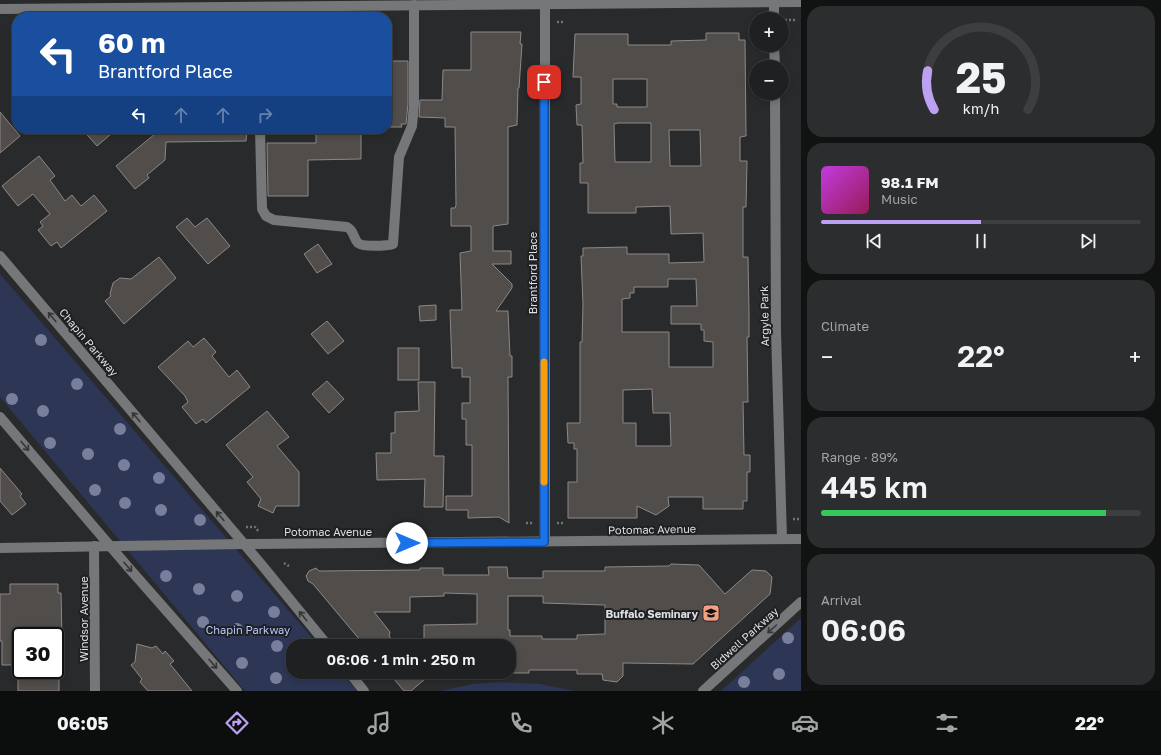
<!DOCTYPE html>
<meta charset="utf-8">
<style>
:root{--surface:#1f2021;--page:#2c2d2e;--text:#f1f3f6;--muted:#a1a3a5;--line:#3c3e3f;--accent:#bca0f2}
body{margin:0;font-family:"Golos Text",sans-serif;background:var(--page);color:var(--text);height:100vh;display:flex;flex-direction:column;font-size:15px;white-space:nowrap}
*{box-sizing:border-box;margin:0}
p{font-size:13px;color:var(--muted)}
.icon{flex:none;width:22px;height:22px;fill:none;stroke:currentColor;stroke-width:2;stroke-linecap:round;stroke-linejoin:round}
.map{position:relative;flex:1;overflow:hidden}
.sheet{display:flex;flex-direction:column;gap:6px;padding:6px;background:#111212;width:360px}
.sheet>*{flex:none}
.guide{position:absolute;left:12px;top:12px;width:380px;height:122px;border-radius:16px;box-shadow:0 2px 6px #0003,0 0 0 1px var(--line);background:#1a4fa0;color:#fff;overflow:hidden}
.controls{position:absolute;left:749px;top:12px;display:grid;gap:8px}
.controls a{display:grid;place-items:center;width:40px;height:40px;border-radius:50%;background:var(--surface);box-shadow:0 2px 6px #0003,0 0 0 1px var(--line);font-size:20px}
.speed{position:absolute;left:12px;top:627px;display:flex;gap:8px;font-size:20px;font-weight:700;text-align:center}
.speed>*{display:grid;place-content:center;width:52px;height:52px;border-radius:50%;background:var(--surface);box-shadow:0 2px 6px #0003,0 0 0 1px var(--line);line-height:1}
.speed .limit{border:2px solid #111;border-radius:6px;background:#fff;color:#111}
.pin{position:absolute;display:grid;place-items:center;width:34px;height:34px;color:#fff;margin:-17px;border-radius:8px;box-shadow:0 2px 6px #0006}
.me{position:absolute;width:44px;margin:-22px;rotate:90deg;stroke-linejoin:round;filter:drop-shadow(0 0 3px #0008)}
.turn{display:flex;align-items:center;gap:14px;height:84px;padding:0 20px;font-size:18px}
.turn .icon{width:52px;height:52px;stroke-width:2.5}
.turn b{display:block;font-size:28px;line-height:34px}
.lanes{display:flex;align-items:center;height:38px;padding:0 20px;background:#0003;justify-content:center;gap:20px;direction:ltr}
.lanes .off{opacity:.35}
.big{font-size:30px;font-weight:600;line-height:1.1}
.sheet .card{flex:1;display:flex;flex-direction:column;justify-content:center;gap:6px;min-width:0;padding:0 14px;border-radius:16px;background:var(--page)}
.sheet .dial{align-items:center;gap:0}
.dial svg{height:104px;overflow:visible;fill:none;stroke:var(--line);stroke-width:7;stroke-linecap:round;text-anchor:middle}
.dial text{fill:var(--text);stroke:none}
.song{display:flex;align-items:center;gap:12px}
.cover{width:48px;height:48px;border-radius:6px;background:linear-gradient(135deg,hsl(290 70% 55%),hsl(330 70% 35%))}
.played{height:4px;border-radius:2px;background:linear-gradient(90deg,var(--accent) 50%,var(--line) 50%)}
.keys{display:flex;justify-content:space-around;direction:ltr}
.heat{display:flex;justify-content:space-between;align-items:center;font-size:22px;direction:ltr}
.charge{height:6px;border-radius:3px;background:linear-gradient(90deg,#34c759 89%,var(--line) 0)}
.trip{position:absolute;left:286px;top:639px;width:230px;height:40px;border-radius:16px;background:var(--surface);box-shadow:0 2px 6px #0003,0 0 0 1px var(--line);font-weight:600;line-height:40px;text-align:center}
.tabs{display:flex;height:64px;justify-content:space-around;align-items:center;background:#0c0d0d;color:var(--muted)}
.tabs .icon{width:28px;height:28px}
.tabs .on{color:var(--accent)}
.tabs b{font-size:18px;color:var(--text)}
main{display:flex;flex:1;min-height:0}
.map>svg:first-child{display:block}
.green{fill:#2e3656}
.building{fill:#504d4b;stroke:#8d8887;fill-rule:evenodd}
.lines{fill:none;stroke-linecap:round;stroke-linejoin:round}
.path{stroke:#727375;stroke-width:2.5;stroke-dasharray:2 2;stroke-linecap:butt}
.minor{stroke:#767778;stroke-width:10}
.tree{fill:#777f9d}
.oneway{stroke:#353638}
.route-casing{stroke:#114b97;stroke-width:10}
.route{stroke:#1a73e8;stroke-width:7}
.slow{stroke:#f59e0b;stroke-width:7}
.labels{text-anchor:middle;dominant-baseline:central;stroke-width:4;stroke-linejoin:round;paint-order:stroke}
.street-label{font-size:11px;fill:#dedfe1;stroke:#1f2023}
.poi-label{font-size:11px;font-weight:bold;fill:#dedfe1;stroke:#1f2023;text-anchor:end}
.park-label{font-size:11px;fill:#b6c5fa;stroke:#1f2023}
</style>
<main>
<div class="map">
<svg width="801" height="691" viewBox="0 0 801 691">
<rect width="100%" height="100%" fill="#292a2c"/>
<!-- green -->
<g class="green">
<polygon points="0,274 319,646 293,646 293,672 341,672 357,691 245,691 0,397"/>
<polygon points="801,618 801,691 721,691"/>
<polygon points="499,682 540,684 575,691 440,691 473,684"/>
</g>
<!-- building -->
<g class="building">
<polygon points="471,32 521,32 520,44 522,44 519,88 518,88 517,125 508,127 508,224 493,226 493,251 511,251 511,264 492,264 512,284 512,288 496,311 508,311 510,356 512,356 512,377 508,377 509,523 499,517 468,518 468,510 446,510 446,496 472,496 472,445 466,445 466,419 462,419 462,403 470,403 470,377 462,377 462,368 452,368 450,310 462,310 460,253 471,251 471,226 451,226 451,208 455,208 456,205 455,127 445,127 445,118 419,117 420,100 442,100 443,70 471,70"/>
<path d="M706,33H739V40H745L746,136L740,137V161H747L746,207H743V257H748L749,312V337H747L748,402H743L744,455H750V472H747V501H743V509H703V497H668L669,506L656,515L637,506V518H568V482H577V449H574V443H568L567,423H580V342H582L583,304L581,256H583V248L627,247V254H669V263L704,262L703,233L671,234L670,206L636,207V213H588V183H580V163H583L582,125H577L576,105L581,104V77H573L575,34H628V45H671V41L706,40ZM613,79H647V107H617V104H613ZM618,123H651V162H615L614,124ZM669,130H700L701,166H670ZM668,279H696L697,306H671V324H701V330H704V341L713,342V367H669V332H622V299L630,298V293H634V287H668ZM652,389L653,413H670L671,446H636V423H623V390Z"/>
<polygon points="387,61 408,61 408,104 406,124 401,124 402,127 387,127"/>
<polygon points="0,112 20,136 0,153"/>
<polygon points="82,129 117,129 97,146"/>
<polygon points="161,129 247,129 246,141 166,142 165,160 147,175 149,178 135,189 116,166"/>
<polygon points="316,129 361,129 361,159 308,160 308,196 268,196 267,143 316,143"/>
<polygon points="39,156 55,176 50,180 65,201 72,195 81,206 94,195 107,211 61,248 57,242 51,246 38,230 43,226 40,222 50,214 33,194 18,206 2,186"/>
<polygon points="187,218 195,227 207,218 230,246 208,264 176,227"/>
<polygon points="318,244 332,264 317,273 304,254"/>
<polygon points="159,257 176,278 124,324 105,301 111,296 110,294 113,283 120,278 131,279"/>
<polygon points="436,305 436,320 420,321 419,306"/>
<polygon points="327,321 344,341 328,354 311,334"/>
<polygon points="204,338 216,352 212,356 229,377 237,370 250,387 206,423 203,419 196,424 182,407 188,402 185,396 158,367 188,341 193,347"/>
<rect x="398" y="348" width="21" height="32"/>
<polygon points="327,381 344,399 329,413 312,394"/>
<polygon points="418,382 435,382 434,456 444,456 443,507 424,507 425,479 377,480 376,453 391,453 391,433 395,433 395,412 419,411"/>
<polygon points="267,411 289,437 277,446 299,472 299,506 276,506 273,513 258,506 261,499 247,482 253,477 226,445"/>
<polygon points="0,468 22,494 20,496 26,504 12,515 0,501"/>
<path d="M671,564L699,565L725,594L752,570L766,571L772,577L770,594L693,664L623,663V676L617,682L603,680L602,674H577V670H529V673H509V646H424V625L477,624V594L444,593V596L410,597V612H374L390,632L389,636L397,646H365L313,584L308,581L306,576L309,571L316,568L319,571L420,570V568H443V575H489L488,567H507L508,578H543V571H605V567L669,566ZM508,596H543V603L605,605V634L577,635V639H542V636H510V630H508Z"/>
<polygon points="10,584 58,584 58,593 61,593 62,636 18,636 18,665 2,665 2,641 0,641 0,594 10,594"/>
<polygon points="137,644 152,648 156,646 163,654 165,651 174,661 170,664 192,691 148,691 140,682 142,679 131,665 135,662"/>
<rect x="18" y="670" width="41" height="21"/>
<polygon points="388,672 420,672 425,679 411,691 404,691"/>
</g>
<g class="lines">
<!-- path -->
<g class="path">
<polyline points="785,20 795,20"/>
<polyline points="557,22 565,22"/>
<polyline points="793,519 799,519"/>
<polyline points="526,523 532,523"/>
<polyline points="557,523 565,523"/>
<polyline points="246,527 255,527 259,532"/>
<polyline points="284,563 289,566"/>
</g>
<!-- minor -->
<g class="minor">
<polyline points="774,2 774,19"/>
<polyline points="0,9 801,2"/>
<polyline points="774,45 775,67"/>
<polyline points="775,93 776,331 782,539"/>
<path d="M260,129L262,209L266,216L274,220L347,227C354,230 353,238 358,243C362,247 387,246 393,244L399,157L412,126L414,104V5"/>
<polyline points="0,256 261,564 328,646"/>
<polyline points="0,417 128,567 237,691"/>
<polyline points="545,542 545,4"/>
<polyline points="94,546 95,691"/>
<polyline points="0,548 243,544 801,539"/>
<polyline points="349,672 364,691"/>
<polyline points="703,691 801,602"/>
</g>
</g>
<!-- trees -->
<g class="tree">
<circle cx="41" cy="340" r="6"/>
<circle cx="77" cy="384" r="6"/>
<circle cx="12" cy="399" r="6"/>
<circle cx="43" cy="411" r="6"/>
<circle cx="120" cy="429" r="6"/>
<circle cx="50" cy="443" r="6"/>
<circle cx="88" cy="454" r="6"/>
<circle cx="124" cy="465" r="6"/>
<circle cx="159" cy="478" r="6"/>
<circle cx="95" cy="490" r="6"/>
<circle cx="125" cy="503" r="6"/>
<circle cx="161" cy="510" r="6"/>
<circle cx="200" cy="520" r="6"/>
<circle cx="166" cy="576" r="6"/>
<circle cx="199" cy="589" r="6"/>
<circle cx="237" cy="596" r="6"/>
<circle cx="274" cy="612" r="6"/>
<circle cx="203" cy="622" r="6"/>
<circle cx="237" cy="629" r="6"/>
<circle cx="788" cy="638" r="6"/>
<circle cx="277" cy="646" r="6"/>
<circle cx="242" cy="663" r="6"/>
<circle cx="779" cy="674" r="6"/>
<circle cx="276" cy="678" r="6"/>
<circle cx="744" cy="682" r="6"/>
</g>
<!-- one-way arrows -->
<defs><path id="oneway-shaft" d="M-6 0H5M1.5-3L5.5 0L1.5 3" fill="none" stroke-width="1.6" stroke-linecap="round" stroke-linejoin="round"/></defs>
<g class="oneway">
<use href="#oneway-shaft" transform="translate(52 317) rotate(-130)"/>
<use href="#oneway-shaft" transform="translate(136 417) rotate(-130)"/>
<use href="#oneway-shaft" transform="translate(25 446) rotate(49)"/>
<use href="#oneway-shaft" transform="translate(220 516) rotate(-130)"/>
<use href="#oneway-shaft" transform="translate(128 567) rotate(49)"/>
<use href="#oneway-shaft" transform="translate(303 616) rotate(-129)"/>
<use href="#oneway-shaft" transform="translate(772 629) rotate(138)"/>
<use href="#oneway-shaft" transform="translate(213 664) rotate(49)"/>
</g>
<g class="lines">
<!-- route casing -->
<g class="route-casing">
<polyline id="route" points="407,543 544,542 544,82"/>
</g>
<!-- route -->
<use href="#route" class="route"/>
<!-- slow -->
<polyline class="slow" points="544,362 544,482"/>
</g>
<!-- icons -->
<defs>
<g id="school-square" transform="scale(0.9)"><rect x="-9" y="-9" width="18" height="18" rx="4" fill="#f39f82" stroke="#1f2023"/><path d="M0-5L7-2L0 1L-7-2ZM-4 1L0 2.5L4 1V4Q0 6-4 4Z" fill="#111"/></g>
</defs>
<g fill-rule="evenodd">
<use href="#school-square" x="711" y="613"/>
</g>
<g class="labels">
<!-- street labels -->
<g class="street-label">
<text transform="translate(532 273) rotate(-90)">Brantford Place</text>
<text transform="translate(764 316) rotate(-91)">Argyle Park</text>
<text transform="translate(89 342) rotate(50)">Chapin Parkway</text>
<text transform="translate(652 529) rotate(-1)">Potomac Avenue</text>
<text x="328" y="531">Potomac Avenue</text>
<text transform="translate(83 619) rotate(-90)">Windsor Avenue</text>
<text transform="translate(744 638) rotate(-42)">Bidwell Parkway</text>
</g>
<!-- poi labels -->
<g class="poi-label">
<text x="698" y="613">Buffalo Seminary</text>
</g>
<!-- park labels -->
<g class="park-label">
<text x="248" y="629">Chapin Parkway</text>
</g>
</g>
</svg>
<div class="controls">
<a>+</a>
<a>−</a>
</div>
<div class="speed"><div class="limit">30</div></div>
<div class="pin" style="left:544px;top:82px;background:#d93025"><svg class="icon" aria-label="arrive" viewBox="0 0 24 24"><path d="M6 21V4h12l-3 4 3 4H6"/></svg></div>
<svg class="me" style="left:407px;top:543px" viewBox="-20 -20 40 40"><circle r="19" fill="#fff"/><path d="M0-13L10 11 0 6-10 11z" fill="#1a73e8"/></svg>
<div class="trip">06:06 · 1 min · 250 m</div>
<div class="guide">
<div class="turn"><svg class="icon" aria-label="left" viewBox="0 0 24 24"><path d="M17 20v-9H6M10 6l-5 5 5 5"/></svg><div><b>60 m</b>Brantford Place</div></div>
<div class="lanes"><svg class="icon" aria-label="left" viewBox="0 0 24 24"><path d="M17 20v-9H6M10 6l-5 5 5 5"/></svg><svg class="icon off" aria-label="ahead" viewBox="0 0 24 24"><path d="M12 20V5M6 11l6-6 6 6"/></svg><svg class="icon off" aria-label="ahead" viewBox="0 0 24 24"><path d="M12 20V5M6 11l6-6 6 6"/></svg><svg class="icon off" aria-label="right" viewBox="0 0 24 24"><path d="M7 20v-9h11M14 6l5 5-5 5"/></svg></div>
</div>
</div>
<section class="sheet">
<div class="card dial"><svg viewBox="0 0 100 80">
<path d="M14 69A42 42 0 1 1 86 69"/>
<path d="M14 69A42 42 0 0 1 9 39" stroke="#bca0f2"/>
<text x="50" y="56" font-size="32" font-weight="700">25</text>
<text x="50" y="72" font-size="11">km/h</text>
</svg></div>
<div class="card">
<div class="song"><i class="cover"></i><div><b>98.1 FM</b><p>Music</p></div></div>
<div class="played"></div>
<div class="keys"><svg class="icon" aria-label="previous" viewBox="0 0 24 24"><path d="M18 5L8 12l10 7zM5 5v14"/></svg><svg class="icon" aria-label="pause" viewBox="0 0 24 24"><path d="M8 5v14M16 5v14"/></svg><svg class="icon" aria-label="next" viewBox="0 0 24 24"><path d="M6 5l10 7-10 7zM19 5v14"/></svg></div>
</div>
<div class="card"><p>Climate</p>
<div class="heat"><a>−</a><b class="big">22°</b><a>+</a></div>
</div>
<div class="card"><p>Range · 89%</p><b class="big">445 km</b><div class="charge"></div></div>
<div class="card"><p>Arrival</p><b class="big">06:06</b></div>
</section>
</main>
<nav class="tabs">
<b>06:05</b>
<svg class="icon on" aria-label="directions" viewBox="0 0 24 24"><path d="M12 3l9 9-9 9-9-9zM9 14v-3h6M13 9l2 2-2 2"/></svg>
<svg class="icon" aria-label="music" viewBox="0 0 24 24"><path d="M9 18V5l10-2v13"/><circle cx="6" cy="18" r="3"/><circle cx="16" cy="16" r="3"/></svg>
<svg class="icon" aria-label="phone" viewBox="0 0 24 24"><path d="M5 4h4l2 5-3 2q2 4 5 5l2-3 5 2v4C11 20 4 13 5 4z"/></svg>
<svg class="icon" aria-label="climate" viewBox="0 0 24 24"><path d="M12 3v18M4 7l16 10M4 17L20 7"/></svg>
<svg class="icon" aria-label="car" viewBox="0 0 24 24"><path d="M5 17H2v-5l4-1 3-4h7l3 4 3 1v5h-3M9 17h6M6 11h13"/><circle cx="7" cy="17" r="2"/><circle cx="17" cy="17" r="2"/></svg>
<svg class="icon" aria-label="filters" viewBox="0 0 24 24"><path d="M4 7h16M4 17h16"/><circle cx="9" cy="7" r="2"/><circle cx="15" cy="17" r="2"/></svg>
<b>22°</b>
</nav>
